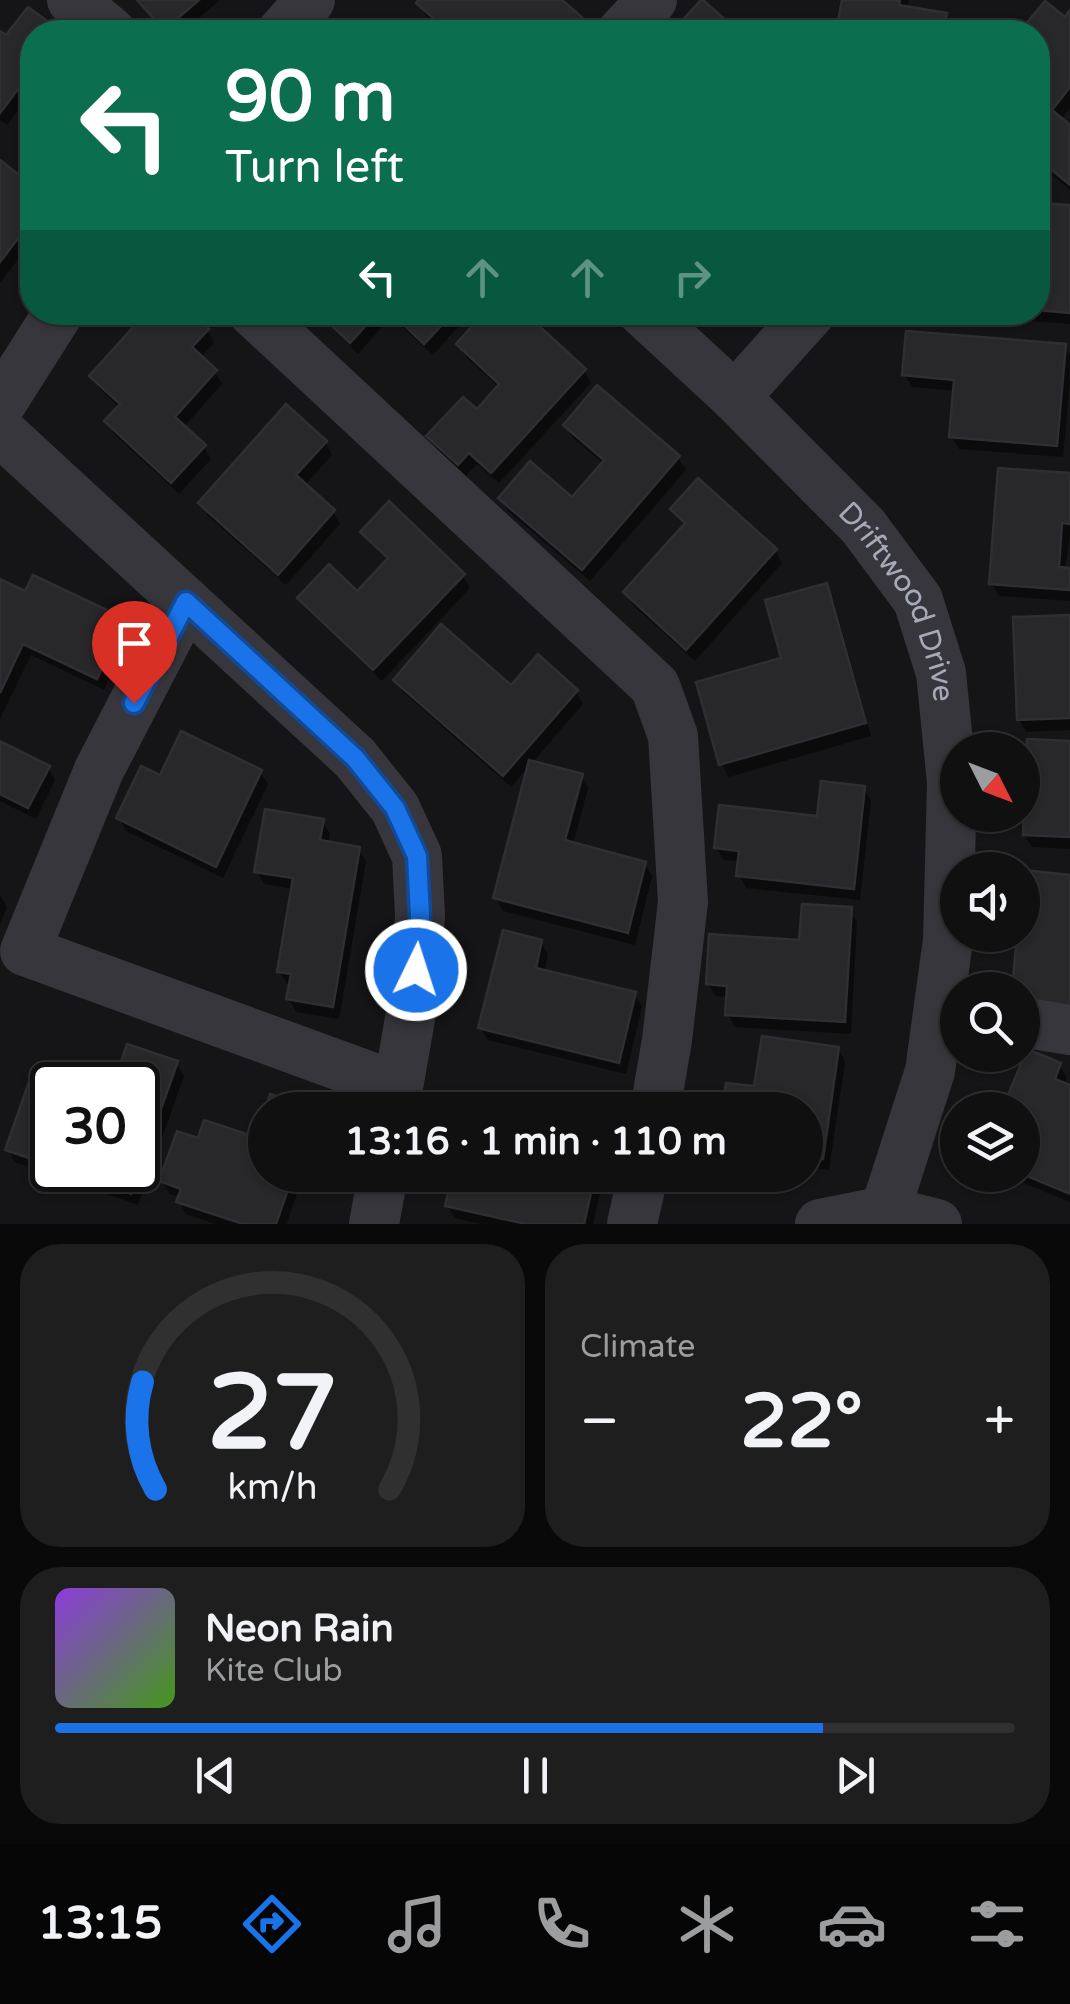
<!DOCTYPE html>
<meta charset="utf-8">
<style>
:root{--surface:#101011;--page:#1e1e1f;--text:#f1f3f6;--muted:#9c9d9f;--line:#303031;--accent:#1a73e8}
body{margin:0;font-family:"Varela Round",sans-serif;background:var(--page);color:var(--text);height:100vh;display:flex;flex-direction:column;font-size:38px;white-space:nowrap}
*{box-sizing:border-box;margin:0}
p{font-size:32px;color:var(--muted)}
.icon{flex:none;width:55px;height:55px;fill:none;stroke:currentColor;stroke-width:2;stroke-linecap:round;stroke-linejoin:round}
.map{position:relative;height:1224px;overflow:hidden}
.drawer{display:flex;flex-direction:column;gap:20px;padding:20px;background:#090909;flex:1}
.drawer>*{flex:none}
.hud{position:absolute;left:20px;top:20px;width:1030px;height:305px;border-radius:40px;box-shadow:0 2px 8px #0004,0 0 0 2px var(--line);background:#0b6e4f;color:#fff;overflow:hidden}
.needle{width:65px;rotate:132deg}
.tools{position:absolute;left:940px;top:732px;display:grid;gap:20px}
.tools a{display:grid;place-items:center;width:100px;height:100px;border-radius:50%;background:var(--surface);box-shadow:0 2px 8px #0004,0 0 0 2px var(--line);font-size:50px}
.speed{position:absolute;left:30px;top:1062px;display:flex;gap:20px;font-size:50px;font-weight:700;text-align:center}
.speed>*{display:grid;place-content:center;width:130px;height:130px;border-radius:50%;background:var(--surface);box-shadow:0 2px 8px #0004,0 0 0 2px var(--line);line-height:1}
.speed .limit{border:5px solid #111;border-radius:15px;background:#fff;color:#111}
.pin{position:absolute;display:grid;place-items:center;width:85px;height:85px;color:#fff;margin:-102px -42px;border-radius:50% 50% 50% 0;rotate:-45deg;box-shadow:0 0 10px #0007}
.pin .icon{rotate:45deg}
.me{position:absolute;width:110px;margin:-55px;rotate:4deg;stroke-linejoin:round;filter:drop-shadow(0 0 8px #0008)}
.turn{display:flex;align-items:center;gap:35px;height:210px;padding:0 40px;font-size:45px}
.turn .icon{width:130px;height:130px;stroke-width:2.5}
.turn b{display:block;font-size:70px;line-height:85px}
.lanes{display:flex;align-items:center;height:95px;padding:0 40px;background:#0003;justify-content:center;gap:50px;direction:ltr}
.lanes .off{opacity:.35}
.big{font-size:75px;font-weight:700;line-height:1.1}
.drawer .card{flex:1;display:flex;flex-direction:column;justify-content:center;gap:15px;min-width:0;padding:0 35px;border-radius:40px;background:var(--page)}
.drawer .dial{align-items:center;gap:0}
.dial svg{height:260px;overflow:visible;fill:none;stroke:var(--line);stroke-width:7;stroke-linecap:round;text-anchor:middle}
.dial text{fill:var(--text);stroke:none}
.song{display:flex;align-items:center;gap:30px}
.cover{width:120px;height:120px;border-radius:15px;background:linear-gradient(135deg,hsl(270 70% 55%),hsl(100 70% 35%))}
.played{height:10px;border-radius:5px;background:linear-gradient(90deg,var(--accent) 80%,var(--line) 80%)}
.keys{display:flex;justify-content:space-around;direction:ltr}
.heat{display:flex;justify-content:space-between;align-items:center;font-size:55px;direction:ltr}
.drawer .tiles{flex:1;display:grid;gap:20px;grid-template-columns:1fr 1fr}
.card:last-child{grid-column:span 2}
.trip{position:absolute;left:248px;top:1092px;width:575px;height:100px;border-radius:50px;background:var(--surface);box-shadow:0 2px 8px #0004,0 0 0 2px var(--line);font-weight:700;line-height:100px;text-align:center}
.menu{display:flex;height:160px;justify-content:space-around;align-items:center;background:#060607;color:var(--muted)}
.menu .icon{width:70px;height:70px}
.menu .on{color:var(--accent)}
.menu b{font-size:45px;color:var(--text)}
.map>svg:first-child{display:block}
.shadow{fill:#0007}
.building{fill:#28282b;stroke:#2f2f33;stroke-width:2.5}
.lines{fill:none;stroke-linecap:round;stroke-linejoin:round}
.minor{stroke:#36363c;stroke-width:50}
.route-casing{stroke:#114b97;stroke-width:25}
.route{stroke:#1a73e8;stroke-width:18}
.labels{text-anchor:middle;dominant-baseline:central;stroke-width:10;stroke-linejoin:round;paint-order:stroke}
.street-label{font-size:30px;fill:#a6aab8;stroke:#101012}
</style>
<div class="map">
<svg width="1070" height="1224" viewBox="0 0 1070 1224">
<rect width="100%" height="100%" fill="#151517"/>
<!-- shadow -->
<g class="shadow">
<polygon points="136,0 220,0 183,32 165,32"/>
<polygon points="422,0 558,0 582,21 588,32 445,32 426,16 419,3"/>
<polygon points="845,0 909,0 907,9 945,15 952,32 839,32"/>
<polygon points="1045,4 1065,20 1070,14 1070,108 1060,120 1070,128 1070,190 1038,163 1038,32 1022,32"/>
<polygon points="28,10 58,32 32,32 32,103 27,99 7,125 0,120 0,34 6,39"/>
<polygon points="0,163 32,188 32,241 0,283"/>
<polygon points="1038,206 1070,208 1070,324 1018,320 1013,312 1038,312"/>
<polygon points="316,312 472,312 433,355 391,317 358,354"/>
<polygon points="207,330 214,343 200,358 215,372 222,384 183,428 204,447 211,459 179,494 114,434 107,421 120,408 99,388 92,376"/>
<polygon points="459,345 584,371 591,383 499,483 477,464 466,476 437,449 429,437 477,413 500,388 466,357"/>
<polygon points="1065,347 1070,356 1070,381 1063,457 959,449 952,437 956,391 912,387 905,375"/>
<polygon points="566,425 678,457 686,470 590,581 508,511 501,498 572,501 604,464 573,438"/>
<polygon points="325,442 332,455 304,486 333,512 340,524 286,585 208,516 201,503"/>
<polygon points="1070,475 1070,535 1065,570 1070,570 1070,601 999,596 992,584"/>
<polygon points="673,510 775,550 782,563 695,661 633,605 626,593 685,527"/>
<polygon points="364,532 463,576 470,588 382,681 307,610 300,598 357,594 389,561 371,544"/>
<polygon points="0,585 124,621 131,633 104,690 31,655 0,719"/>
<polygon points="825,586 833,598 871,736 729,777 722,764 699,684 784,660"/>
<polygon points="1070,617 1070,730 1026,732 1019,719"/>
<polygon points="396,680 576,692 583,704 532,763 581,776 588,788 573,845 645,864 652,876 635,945 503,911 496,898 531,764 511,787 403,692"/>
<polygon points="1070,743 1070,849 1032,847 1025,835"/>
<polygon points="0,744 48,768 55,780 36,819 0,801"/>
<polygon points="260,772 268,784 223,878 126,831 119,818 161,778"/>
<polygon points="864,788 871,801 860,900 746,888 739,875 740,862 724,860 716,848 820,819"/>
<polygon points="322,821 330,834 328,844 359,850 366,862 339,1019 296,1012 289,999 291,984 287,984 279,971 294,889 264,884 257,871"/>
<polygon points="0,895 7,907 0,924"/>
<polygon points="850,910 857,922 851,1034 735,1027 728,1014 729,997 716,996 708,984 802,942"/>
<polygon points="541,942 548,954 544,972 635,995 642,1007 626,1074 488,1040 481,1028"/>
<polygon points="838,1049 845,1062 829,1170 805,1167 805,1110 724,1110 756,1089"/>
<polygon points="176,1063 184,1076 138,1205 15,1162 8,1150 31,1082 52,1090 52,1170 138,1170 138,1085 115,1085"/>
<polygon points="1059,1065 1067,1078 1064,1085 1070,1088 1070,1202 1004,1175 1022,1175 1022,1110 1004,1110"/>
<polygon points="265,1116 265,1175 303,1175 287,1224 215,1224 186,1214 179,1202 180,1197 170,1194 162,1181 200,1141 257,1140"/>
<polygon points="454,1175 604,1175 593,1224 480,1224 455,1218 447,1206"/>
<polygon points="692,1175 785,1175 782,1193 695,1181"/>
</g>
<!-- building -->
<g class="building">
<polygon points="137,0 199,0 164,30"/>
<polygon points="418,0 562,0 584,19 572,32 449,32 416,3"/>
<polygon points="701,0 703,0 739,32 690,32 680,23"/>
<polygon points="842,0 900,0 899,5 947,13 943,32 836,32"/>
<polygon points="1045,1 1065,17 1070,10 1070,87 1052,110 1070,125 1069,184 1038,159 1038,32 1019,32"/>
<polygon points="28,7 62,32 32,32 32,98 19,88 0,113 0,31 6,35"/>
<polygon points="0,160 32,185 32,220 0,262"/>
<polygon points="1038,203 1070,205 1070,313 1038,310"/>
<polygon points="147,312 191,312 209,329 192,347 217,370 175,417 206,445 171,483 104,421 120,404 89,376"/>
<polygon points="317,312 378,312 350,343"/>
<polygon points="390,312 454,312 424,344"/>
<polygon points="485,312 524,312 586,369 491,473 469,453 458,465 426,436 463,397 477,409 499,384 456,344"/>
<polygon points="906,331 1066,344 1057,446 949,437 954,380 902,375"/>
<polygon points="597,385 680,456 582,570 498,498 530,461 572,497 604,460 563,425"/>
<polygon points="286,404 327,441 296,475 335,510 278,575 198,503"/>
<polygon points="998,468 1070,473 1070,524 1062,523 1059,567 1070,568 1070,590 989,584"/>
<polygon points="698,478 777,549 686,650 623,592 685,523 670,509"/>
<polygon points="389,501 465,574 373,670 297,598 329,564 357,591 388,558 360,532"/>
<polygon points="33,575 126,619 97,679 23,644 0,693 0,579 25,591"/>
<polygon points="827,583 866,723 719,765 696,682 781,658 765,600"/>
<polygon points="1070,615 1070,718 1017,720 1013,617"/>
<polygon points="441,624 511,685 538,654 578,690 503,776 393,680"/>
<polygon points="181,731 262,770 216,867 116,818 141,766 160,775"/>
<polygon points="1027,739 1070,741 1070,837 1023,835"/>
<polygon points="0,741 50,766 28,808 0,794"/>
<polygon points="529,760 583,774 565,840 646,862 628,933 493,898"/>
<polygon points="821,781 865,786 854,889 736,876 739,851 714,848 719,805 817,816"/>
<polygon points="265,809 324,819 320,840 360,847 333,1007 286,999 291,974 277,972 293,878 254,872"/>
<polygon points="1023,870 1070,875 1070,1008 1022,1004 1022,990 1012,990 1017,935 1022,935"/>
<polygon points="802,904 852,907 845,1022 725,1015 727,986 706,984 709,934 799,940"/>
<polygon points="503,930 542,940 536,968 636,992 619,1063 478,1028"/>
<polygon points="762,1036 839,1047 823,1159 805,1156 805,1110 722,1110 726,1083 754,1086"/>
<polygon points="127,1044 178,1061 131,1194 64,1170 138,1170 138,1085 113,1085"/>
<polygon points="1027,1049 1061,1063 1055,1079 1070,1085 1070,1194 1022,1174 1022,1110 1002,1110"/>
<polygon points="30,1079 52,1087 52,1166 5,1150"/>
<polygon points="270,1094 316,1109 265,1110 265,1175 293,1175 276,1224 243,1224 176,1202 181,1189 159,1181 177,1131 198,1138 204,1120 256,1137"/>
<polygon points="468,1102 503,1110 466,1110"/>
<polygon points="452,1175 595,1175 584,1224 526,1224 445,1206"/>
<polygon points="730,1175 777,1175 776,1182"/>
</g>
<g class="lines">
<!-- minor -->
<g class="minor">
<polyline points="72,0 111,32"/>
<polyline points="282,32 310,0"/>
<polyline points="622,32 652,0"/>
<polyline points="253,312 655,686 673,736 683,902 667,1040 655,1110"/>
<path id="s1" d="M643,312L735,397L863,526L918,600L941,673L952,782L948,940L930,1071L885,1211L869,1224"/>
<polyline points="735,397 811,312"/>
<polyline points="0,405 59,312"/>
<polyline points="0,431 355,758 395,808 417,856 420,916 414,996 394,1110"/>
<polyline points="186,602 99,770 25,951 398,1087"/>
<polyline points="1022,1022 1070,1030"/>
<polyline points="374,1224 383,1175"/>
<polyline points="632,1224 643,1175"/>
<polyline points="820,1224 885,1211 937,1224"/>
</g>
</g>
<g class="lines">
<!-- route casing -->
<g class="route-casing">
<polyline id="route" points="134,703 186,602 355,758 395,808 417,856 420,916 416,970"/>
</g>
<!-- route -->
<use href="#route" class="route"/>
</g>
<g class="labels">
<!-- street labels -->
<g class="street-label">
<text stroke="none"><textPath href="#s1" startOffset="392">Driftwood Drive</textPath></text>
</g>
</g>
</svg>
<div class="tools">
<a><svg class="needle" viewBox="-14 -14 28 28"><path d="M0-13l5 13h-10z" fill="#e53935"/><path d="M0 13l5-13h-10z" fill="#9c9d9f"/></svg></a>
<a><svg class="icon" aria-label="sound" viewBox="0 0 24 24"><path d="M4 9h4l5-4v14l-5-4H4zM17 9q2 3 0 6"/></svg></a>
<a><svg class="icon" aria-label="search" viewBox="0 0 24 24"><circle cx="10" cy="10" r="6"/><path d="M15 15l6 6"/></svg></a>
<a><svg class="icon" aria-label="layers" viewBox="0 0 24 24"><path d="M12 4l9 5-9 5-9-5zM3 14l9 5 9-5"/></svg></a>
</div>
<div class="speed"><div class="limit">30</div></div>
<div class="pin" style="left:134px;top:703px;background:#d93025"><svg class="icon" aria-label="arrive" viewBox="0 0 24 24"><path d="M6 21V4h12l-3 4 3 4H6"/></svg></div>
<svg class="me" style="left:416px;top:970px" viewBox="-20 -20 40 40"><circle r="17" fill="#1a73e8" stroke="#fff" stroke-width="3"/><path d="M0-11L8 9 0 5-8 9z" fill="#fff"/></svg>
<div class="trip">13:16 · 1 min · 110 m</div>
<div class="hud">
<div class="turn"><svg class="icon" aria-label="left" viewBox="0 0 24 24"><path d="M17 20v-9H6M10 6l-5 5 5 5"/></svg><div><b>90 m</b>Turn left</div></div>
<div class="lanes"><svg class="icon" aria-label="left" viewBox="0 0 24 24"><path d="M17 20v-9H6M10 6l-5 5 5 5"/></svg><svg class="icon off" aria-label="ahead" viewBox="0 0 24 24"><path d="M12 20V5M6 11l6-6 6 6"/></svg><svg class="icon off" aria-label="ahead" viewBox="0 0 24 24"><path d="M12 20V5M6 11l6-6 6 6"/></svg><svg class="icon off" aria-label="right" viewBox="0 0 24 24"><path d="M7 20v-9h11M14 6l5 5-5 5"/></svg></div>
</div>
</div>
<section class="drawer">
<div class="tiles">
<div class="card dial"><svg viewBox="0 0 100 80">
<path d="M14 69A42 42 0 1 1 86 69"/>
<path d="M14 69A42 42 0 0 1 10 36" stroke="#1a73e8"/>
<text x="50" y="56" font-size="32" font-weight="700">27</text>
<text x="50" y="72" font-size="11">km/h</text>
</svg></div>
<div class="card"><p>Climate</p>
<div class="heat"><a>−</a><b class="big">22°</b><a>+</a></div>
</div>
<div class="card">
<div class="song"><i class="cover"></i><div><b>Neon Rain</b><p>Kite Club</p></div></div>
<div class="played"></div>
<div class="keys"><svg class="icon" aria-label="previous" viewBox="0 0 24 24"><path d="M18 5L8 12l10 7zM5 5v14"/></svg><svg class="icon" aria-label="pause" viewBox="0 0 24 24"><path d="M8 5v14M16 5v14"/></svg><svg class="icon" aria-label="next" viewBox="0 0 24 24"><path d="M6 5l10 7-10 7zM19 5v14"/></svg></div>
</div>
</div>
</section>
<nav class="menu">
<b>13:15</b>
<svg class="icon on" aria-label="directions" viewBox="0 0 24 24"><path d="M12 3l9 9-9 9-9-9zM9 14v-3h6M13 9l2 2-2 2"/></svg>
<svg class="icon" aria-label="music" viewBox="0 0 24 24"><path d="M9 18V5l10-2v13"/><circle cx="6" cy="18" r="3"/><circle cx="16" cy="16" r="3"/></svg>
<svg class="icon" aria-label="phone" viewBox="0 0 24 24"><path d="M5 4h4l2 5-3 2q2 4 5 5l2-3 5 2v4C11 20 4 13 5 4z"/></svg>
<svg class="icon" aria-label="climate" viewBox="0 0 24 24"><path d="M12 3v18M4 7l16 10M4 17L20 7"/></svg>
<svg class="icon" aria-label="car" viewBox="0 0 24 24"><path d="M5 17H2v-5l4-1 3-4h7l3 4 3 1v5h-3M9 17h6M6 11h13"/><circle cx="7" cy="17" r="2"/><circle cx="17" cy="17" r="2"/></svg>
<svg class="icon" aria-label="filters" viewBox="0 0 24 24"><path d="M4 7h16M4 17h16"/><circle cx="9" cy="7" r="2"/><circle cx="15" cy="17" r="2"/></svg>
</nav>
